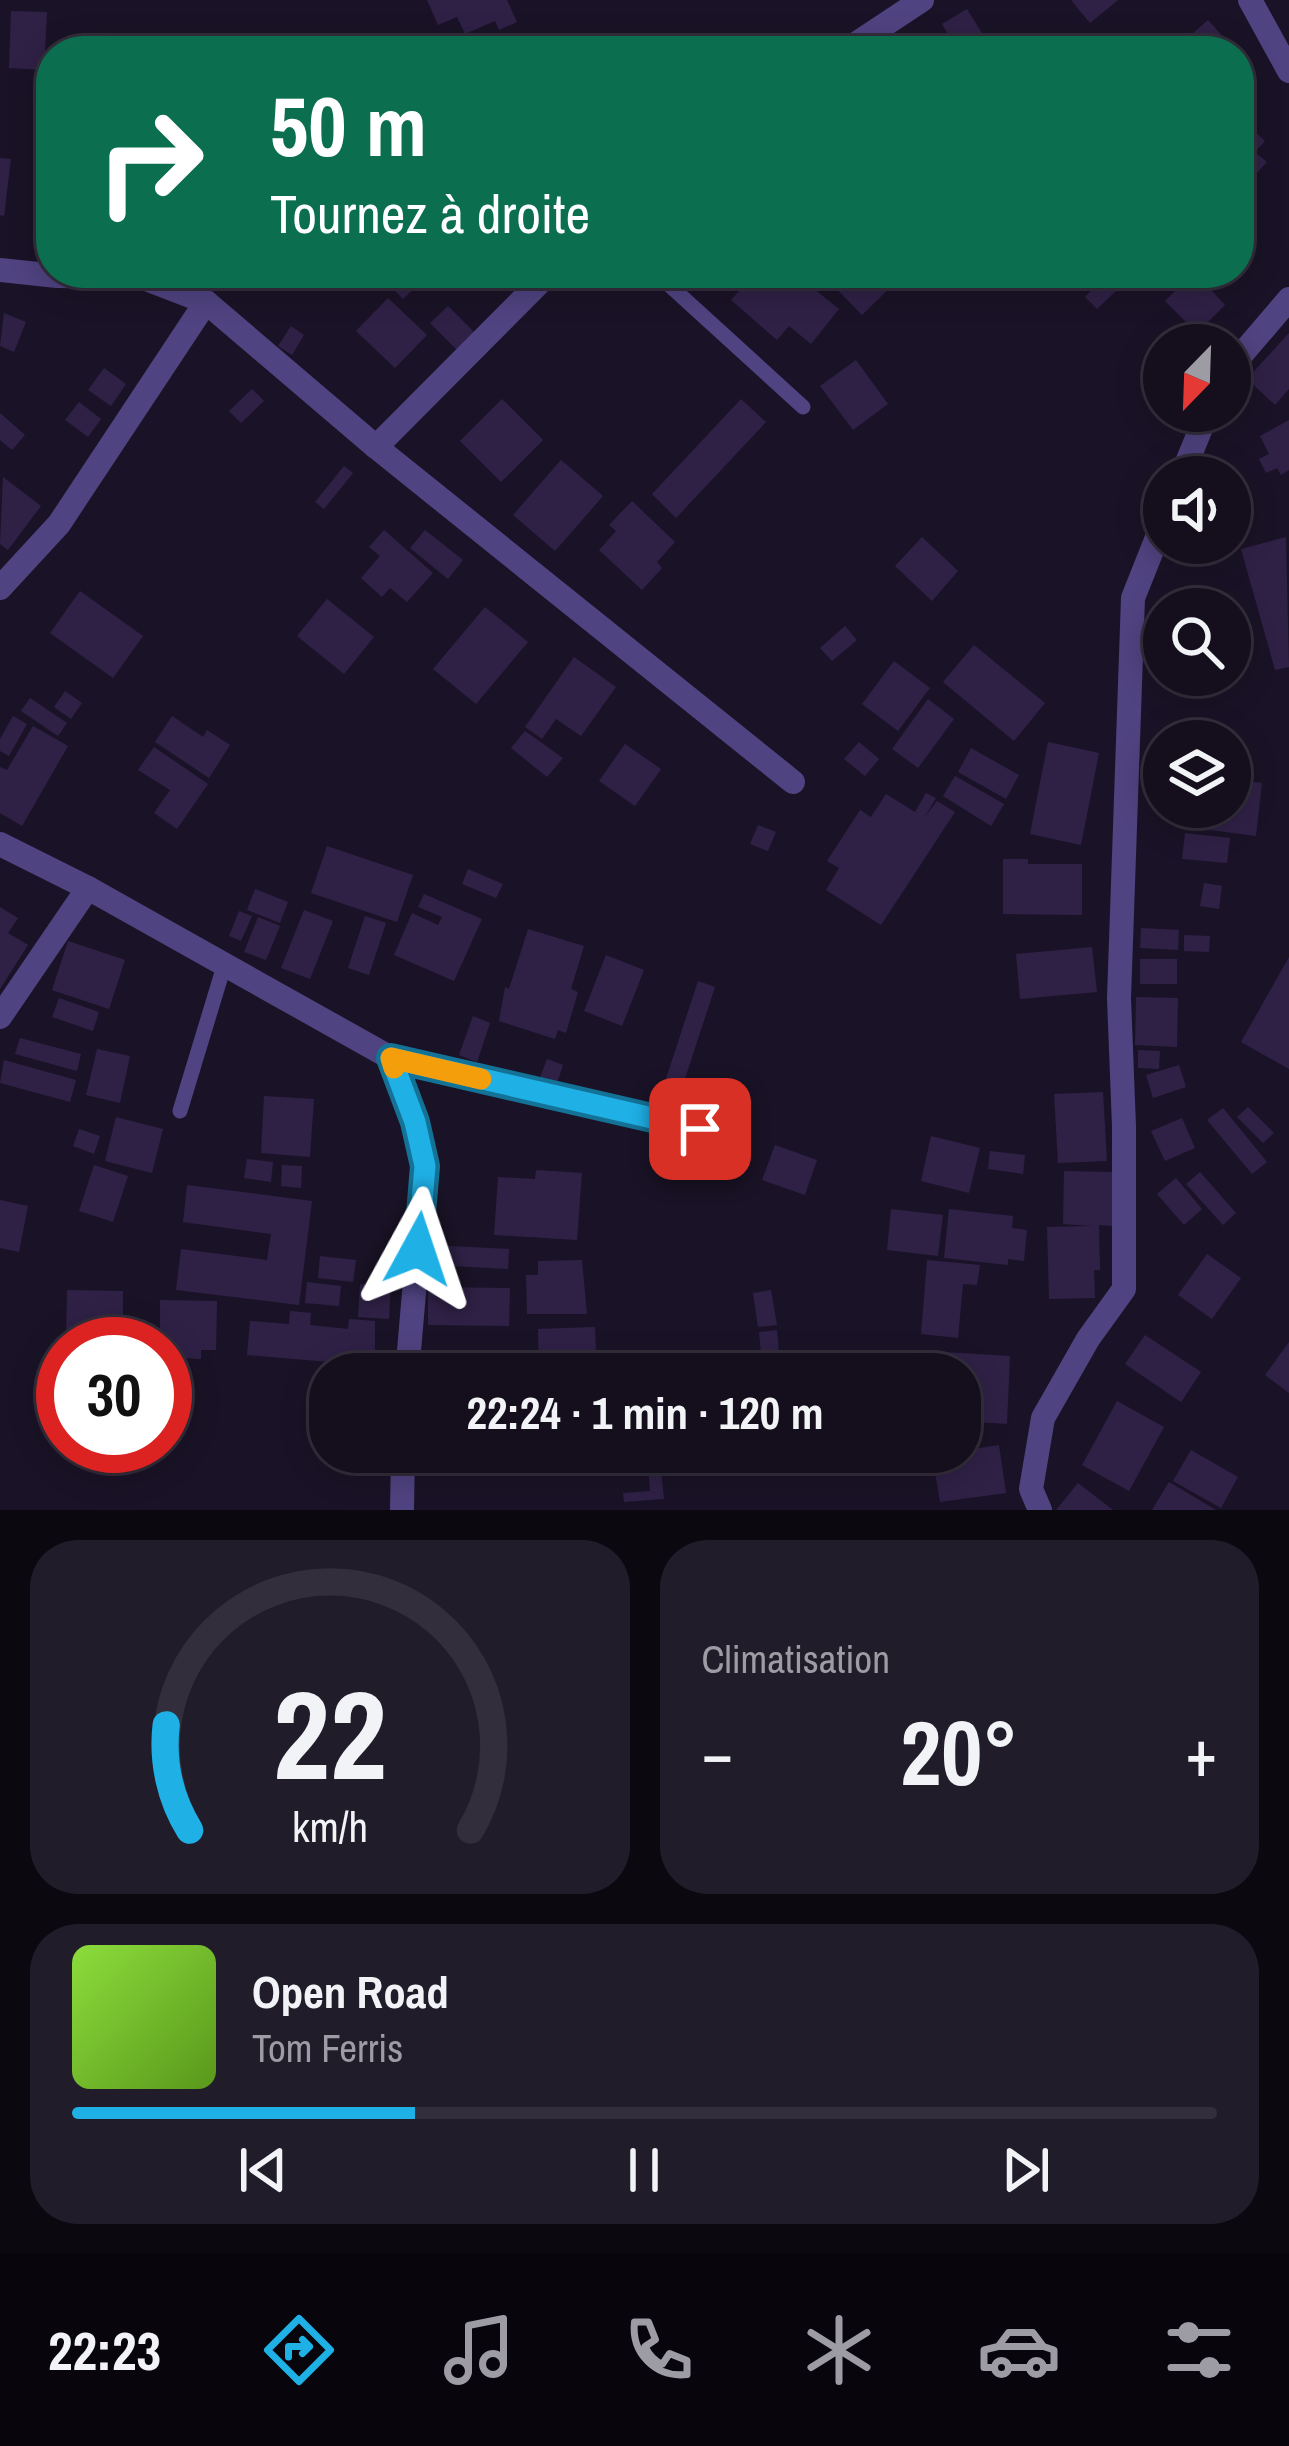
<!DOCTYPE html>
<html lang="fr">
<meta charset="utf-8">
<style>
:root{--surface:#140e1d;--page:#211c2a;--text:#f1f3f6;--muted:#9d9ca4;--line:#332e3b;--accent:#1fb0e6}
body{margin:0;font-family:"Archivo Narrow",sans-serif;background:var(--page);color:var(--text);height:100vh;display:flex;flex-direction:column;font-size:45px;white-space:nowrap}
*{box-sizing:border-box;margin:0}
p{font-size:39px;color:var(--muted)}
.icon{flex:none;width:66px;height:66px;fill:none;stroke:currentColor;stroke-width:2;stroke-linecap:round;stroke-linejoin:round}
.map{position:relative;height:1510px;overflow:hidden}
.details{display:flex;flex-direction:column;gap:30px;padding:30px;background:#0b0810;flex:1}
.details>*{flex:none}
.guide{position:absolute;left:36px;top:36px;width:1218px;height:252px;border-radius:48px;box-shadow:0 6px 30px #0003,0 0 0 3px var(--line);background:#0b6e4f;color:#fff;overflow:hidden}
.needle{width:78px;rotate:203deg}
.buttons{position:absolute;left:1143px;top:324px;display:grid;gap:24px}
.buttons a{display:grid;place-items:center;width:108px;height:108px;border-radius:50%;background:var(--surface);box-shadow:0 6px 30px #0003,0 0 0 3px var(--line);font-size:60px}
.speed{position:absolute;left:36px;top:1317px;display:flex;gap:24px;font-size:60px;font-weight:700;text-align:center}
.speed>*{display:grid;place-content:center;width:156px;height:156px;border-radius:50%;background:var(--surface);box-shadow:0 6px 30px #0003,0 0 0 3px var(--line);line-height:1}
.speed .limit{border:18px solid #d22;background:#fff;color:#111}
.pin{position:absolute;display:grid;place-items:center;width:102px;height:102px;color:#fff;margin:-51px;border-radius:24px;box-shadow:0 6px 18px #0006}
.me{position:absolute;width:132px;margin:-66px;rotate:5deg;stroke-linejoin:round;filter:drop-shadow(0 0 9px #0008)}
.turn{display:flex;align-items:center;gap:42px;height:252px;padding:0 36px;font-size:54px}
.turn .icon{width:156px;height:156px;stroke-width:2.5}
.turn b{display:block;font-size:84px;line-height:102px}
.big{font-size:90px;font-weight:700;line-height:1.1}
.details .card{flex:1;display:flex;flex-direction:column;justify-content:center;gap:18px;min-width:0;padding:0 42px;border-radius:48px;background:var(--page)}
.details .dial{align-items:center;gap:0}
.dial svg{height:312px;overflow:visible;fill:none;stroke:var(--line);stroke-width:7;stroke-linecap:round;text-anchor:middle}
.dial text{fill:var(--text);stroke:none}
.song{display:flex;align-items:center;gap:36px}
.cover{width:144px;height:144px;border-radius:18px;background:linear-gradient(135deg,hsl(90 70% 55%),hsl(90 70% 35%))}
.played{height:12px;border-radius:6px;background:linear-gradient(90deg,var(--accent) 30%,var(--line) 30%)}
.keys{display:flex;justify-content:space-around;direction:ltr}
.heat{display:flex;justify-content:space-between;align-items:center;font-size:66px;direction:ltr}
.details .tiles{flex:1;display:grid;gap:30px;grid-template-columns:1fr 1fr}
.card:last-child{grid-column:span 2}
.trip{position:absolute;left:309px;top:1353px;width:672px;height:120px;border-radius:48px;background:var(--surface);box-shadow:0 6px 30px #0003,0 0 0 3px var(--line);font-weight:700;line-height:120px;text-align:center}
.dock{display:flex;height:192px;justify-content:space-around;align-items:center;background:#08060c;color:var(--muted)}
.dock .icon{width:84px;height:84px}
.dock .active{color:var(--accent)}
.dock b{font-size:54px;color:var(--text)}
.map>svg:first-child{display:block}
.building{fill:#2f2146}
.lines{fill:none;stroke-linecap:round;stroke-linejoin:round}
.service{stroke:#504381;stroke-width:15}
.minor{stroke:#504381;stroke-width:24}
.route-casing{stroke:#147296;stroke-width:30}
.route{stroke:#1fb0e6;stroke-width:21}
.slow{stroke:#f59e0b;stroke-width:21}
</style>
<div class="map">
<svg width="1289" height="1510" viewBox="0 0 1289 1510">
<rect width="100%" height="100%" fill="#1a1327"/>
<!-- building -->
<g class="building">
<polygon points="427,0 507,0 517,22 499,30 495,21 465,34 457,17 438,25"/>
<polygon points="1071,0 1118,0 1090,23"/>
<polygon points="967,9 993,51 958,51 942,24"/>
<polygon points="11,11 47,12 44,70 9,68"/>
<polygon points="1208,20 1236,51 1173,51"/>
<polygon points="1250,127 1265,141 1255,152 1267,162 1242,189 1239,139"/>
<polygon points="0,158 11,159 4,216 0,215"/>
<polygon points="377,273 412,273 421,282 403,299"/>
<polygon points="755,273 783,273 804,290 808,284 839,309 811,344 789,326 777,340 731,300"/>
<polygon points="821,273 897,273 901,277 862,315"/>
<polygon points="1193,273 1220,273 1226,278 1212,291 1225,305 1197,333 1165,301"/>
<polygon points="1105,276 1118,289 1097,309 1085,297"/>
<polygon points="388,298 427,335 395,368 356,331"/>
<polygon points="448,306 475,333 457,350 430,323"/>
<polygon points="4,313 26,322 14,352 0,346"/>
<polygon points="291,326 304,335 292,355 278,346"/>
<polygon points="1289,333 1289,389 1275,405 1247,379"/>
<polygon points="856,360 888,404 853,430 820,386"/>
<polygon points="104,368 126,384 111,406 88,390"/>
<polygon points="252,389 264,401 241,423 229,411"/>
<polygon points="502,399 543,440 501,482 460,441"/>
<polygon points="741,399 766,422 676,518 652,494"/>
<polygon points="79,402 101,419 88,437 65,420"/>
<polygon points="0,413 25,435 12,450 0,440"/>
<polygon points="1289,420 1289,470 1281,475 1277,468 1266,473 1259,459 1269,454 1260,436"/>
<polygon points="561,460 603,496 555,551 513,515"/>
<polygon points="344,466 353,473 324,509 315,502"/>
<polygon points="3,477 41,506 8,550 0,544"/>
<polygon points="632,501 675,542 657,562 662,568 642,590 599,550 616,531 609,525"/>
<polygon points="384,530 433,573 407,602 390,588 382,597 361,578 380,556 369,547"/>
<polygon points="425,530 463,560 448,579 410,548"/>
<polygon points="922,537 958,571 932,601 895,566"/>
<polygon points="1286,537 1289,667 1275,670 1241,549"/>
<polygon points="80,591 143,636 113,678 50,633"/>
<polygon points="327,599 374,637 344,674 297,636"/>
<polygon points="485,607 528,642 476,704 433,669"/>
<polygon points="845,626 857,640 832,661 820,648"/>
<polygon points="974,645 1045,703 1014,741 943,682"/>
<polygon points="574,657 616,687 581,736 556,719 542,739 525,727"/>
<polygon points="894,661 930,688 898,731 862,704"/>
<polygon points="65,691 82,703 71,719 54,707"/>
<polygon points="30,698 67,723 58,736 21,711"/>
<polygon points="928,699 954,719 918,768 892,749"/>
<polygon points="13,716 27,724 9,756 0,751 0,739"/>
<polygon points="172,716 203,737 207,730 230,745 209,778 155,742"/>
<polygon points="33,726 68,746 22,826 0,813 0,767 7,770"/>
<polygon points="525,731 563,758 547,777 511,748"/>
<polygon points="859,742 879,759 865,776 844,759"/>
<polygon points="1048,742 1099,753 1081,845 1030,834"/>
<polygon points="625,744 661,769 635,806 599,781"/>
<polygon points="154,747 208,784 177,829 154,813 170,790 138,770"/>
<polygon points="971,748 1019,775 1006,799 958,772"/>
<polygon points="955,776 1004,804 991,826 943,796"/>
<polygon points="1230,779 1262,783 1256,836 1179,826 1182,807 1230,807"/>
<polygon points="926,793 936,798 924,818 937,801 955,812 881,925 826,890 839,868 827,861 860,810 871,817 886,794 915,812"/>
<polygon points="758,825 776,832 768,851 750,844"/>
<polygon points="1185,833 1230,838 1227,863 1182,859"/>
<polygon points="327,846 413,875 397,922 311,893"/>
<polygon points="1003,859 1028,859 1028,864 1082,864 1082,915 1003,914"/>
<polygon points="468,869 503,884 496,898 462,884"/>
<polygon points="1204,883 1222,886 1219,909 1200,906"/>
<polygon points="255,889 288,902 280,923 247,910"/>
<polygon points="424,894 482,919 454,981 394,955 412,913 438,925 442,917 418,907"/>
<polygon points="0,907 18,918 8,933 28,945 0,989"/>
<polygon points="304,910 333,921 310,979 281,968"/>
<polygon points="239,911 252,916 241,941 229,936"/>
<polygon points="365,916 386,923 369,975 348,968"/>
<polygon points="258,917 280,926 266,960 244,952"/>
<polygon points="1141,928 1179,930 1178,950 1140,948"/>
<polygon points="528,929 584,946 571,989 578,992 566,1033 558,1030 555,1039 499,1021 505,987 509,989"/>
<polygon points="1184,935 1210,936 1209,952 1184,951"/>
<polygon points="68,941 125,960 109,1009 52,990"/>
<polygon points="1092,947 1097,992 1020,999 1016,954"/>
<polygon points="606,955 644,970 622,1026 584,1011"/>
<polygon points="1289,957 1289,1069 1241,1042"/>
<rect x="1140" y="959" width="37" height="25"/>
<polygon points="698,981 715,987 677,1103 660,1097"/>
<polygon points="1136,997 1178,998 1177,1047 1135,1045"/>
<polygon points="59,998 99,1012 93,1031 52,1017"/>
<polygon points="473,1016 490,1023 477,1062 459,1055"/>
<polygon points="20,1038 81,1054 77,1071 15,1054"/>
<polygon points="97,1049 130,1056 120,1103 86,1095"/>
<polygon points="1138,1050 1160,1051 1159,1069 1138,1068"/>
<polygon points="547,1059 563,1065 556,1086 539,1080"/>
<polygon points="4,1060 76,1080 70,1102 0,1083"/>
<polygon points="1179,1065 1186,1087 1153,1098 1146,1075"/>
<polygon points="1103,1092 1107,1161 1058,1163 1054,1094"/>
<polygon points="264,1096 314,1099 310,1157 261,1153"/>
<polygon points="1248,1107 1274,1133 1263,1143 1237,1117"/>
<polygon points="1223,1108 1267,1162 1252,1174 1207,1120"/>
<polygon points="116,1117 163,1129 152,1173 105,1161"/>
<polygon points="1182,1118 1195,1148 1165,1161 1151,1131"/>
<polygon points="79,1129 100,1136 94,1154 73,1146"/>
<polygon points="931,1136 980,1148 969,1193 921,1181"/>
<polygon points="775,1145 817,1160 805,1195 762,1180"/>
<polygon points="990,1151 1025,1155 1023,1174 988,1169"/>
<polygon points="247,1159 273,1162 271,1182 244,1178"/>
<polygon points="94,1165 128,1176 113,1222 79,1211"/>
<polygon points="282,1165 302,1166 301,1188 281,1186"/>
<polygon points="536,1170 582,1173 577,1240 494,1235 498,1177 535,1179"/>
<polygon points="1064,1171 1112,1172 1112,1226 1099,1225 1100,1270 1094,1270 1095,1298 1049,1299 1047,1227 1092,1226 1063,1224"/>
<polygon points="1200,1172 1236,1213 1223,1225 1186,1184"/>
<polygon points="1176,1178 1202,1209 1184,1225 1157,1194"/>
<polygon points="187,1185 312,1201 299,1305 176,1290 181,1249 267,1260 271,1234 183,1222"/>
<polygon points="0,1200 28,1206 19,1252 0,1248"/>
<polygon points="891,1209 943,1215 938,1256 887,1250"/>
<polygon points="949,1209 1013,1216 1012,1228 1027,1230 1024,1261 1008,1259 1008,1265 944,1258"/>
<polygon points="431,1245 509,1249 508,1269 430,1265"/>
<polygon points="1207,1254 1241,1278 1212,1319 1178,1295"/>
<polygon points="320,1256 356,1260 353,1282 318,1278"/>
<polygon points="582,1260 587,1314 527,1314 526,1275 538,1275 538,1261"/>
<polygon points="927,1260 980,1265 977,1285 963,1284 958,1338 921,1334"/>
<polygon points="307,1282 341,1286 339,1306 305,1303"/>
<polygon points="360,1284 391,1286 389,1319 358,1317"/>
<polygon points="428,1287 510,1288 509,1326 428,1325"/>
<polygon points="67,1290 123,1291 123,1340 87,1344 87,1340 66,1339"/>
<polygon points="771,1290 777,1325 758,1327 753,1293"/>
<polygon points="160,1300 217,1301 216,1350 201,1350 201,1359 180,1358 180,1349 165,1349 165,1344 160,1344"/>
<polygon points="290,1311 311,1313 310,1325 348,1329 349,1319 375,1321 375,1366 247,1355 250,1321 289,1324"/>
<polygon points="595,1327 597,1374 539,1374 538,1329"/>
<polygon points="777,1330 779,1353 761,1354 759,1332"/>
<polygon points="1145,1335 1201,1372 1181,1402 1125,1364"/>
<polygon points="1289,1342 1289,1393 1265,1375"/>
<polygon points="926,1351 1010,1356 1007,1424 960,1421 960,1374 925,1374"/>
<polygon points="1117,1401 1164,1427 1129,1491 1082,1465"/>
<polygon points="999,1445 1006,1493 940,1502 932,1455"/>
<polygon points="1191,1450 1238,1477 1221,1508 1173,1481"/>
<polygon points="621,1452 659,1452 664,1499 624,1502 623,1493 650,1491 648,1465 622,1467"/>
<polygon points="1169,1482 1216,1510 1152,1510"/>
<polygon points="1078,1483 1113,1510 1056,1510"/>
</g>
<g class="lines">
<!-- service -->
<g class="service">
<polyline points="656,273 803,407"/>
<polyline points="180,1111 224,966"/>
</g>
<!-- minor -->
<g class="minor">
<polyline points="1250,0 1289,71"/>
<polyline points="845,51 922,0"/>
<polyline points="0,270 57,276 141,277 206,302 59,524 0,588"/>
<polyline points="206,302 376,447 549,273"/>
<polyline points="1230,368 1289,299"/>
<polyline points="376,447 793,782"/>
<polyline points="1181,477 1208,411"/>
<polyline points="0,844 88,888 391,1058 415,1122 425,1165 407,1374"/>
<polyline points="0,1017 88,888"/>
<polyline points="391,1058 700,1129"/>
<polyline points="402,1510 403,1452"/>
<polyline points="1040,1510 1031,1489 1043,1418 1088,1339 1124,1289 1124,1126 1119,998 1133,598 1164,520"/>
</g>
</g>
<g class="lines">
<!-- route casing -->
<g class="route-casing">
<polyline id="route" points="418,1249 425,1166 415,1122 391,1058 700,1129"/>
</g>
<!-- route -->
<use href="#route" class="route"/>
<!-- slow -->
<polyline class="slow" points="394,1068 391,1058 481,1079"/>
</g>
</svg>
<div class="buttons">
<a><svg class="needle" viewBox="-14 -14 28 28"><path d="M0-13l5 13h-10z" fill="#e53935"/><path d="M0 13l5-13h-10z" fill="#9d9ca4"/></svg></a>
<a><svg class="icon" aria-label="sound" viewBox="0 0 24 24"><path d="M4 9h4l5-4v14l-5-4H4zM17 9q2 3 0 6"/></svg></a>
<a><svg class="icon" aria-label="search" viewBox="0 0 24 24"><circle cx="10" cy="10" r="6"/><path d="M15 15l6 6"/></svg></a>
<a><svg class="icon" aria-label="layers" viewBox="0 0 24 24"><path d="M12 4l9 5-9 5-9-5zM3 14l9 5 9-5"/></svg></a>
</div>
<div class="speed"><div class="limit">30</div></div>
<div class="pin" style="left:700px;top:1129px;background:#d93025"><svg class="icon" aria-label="arrive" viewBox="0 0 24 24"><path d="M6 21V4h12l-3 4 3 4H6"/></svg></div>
<svg class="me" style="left:418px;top:1249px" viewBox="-20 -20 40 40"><path d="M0-17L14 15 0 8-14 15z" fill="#1fb0e6" stroke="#fff" stroke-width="4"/></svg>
<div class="trip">22:24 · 1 min · 120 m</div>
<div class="guide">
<div class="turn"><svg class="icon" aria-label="right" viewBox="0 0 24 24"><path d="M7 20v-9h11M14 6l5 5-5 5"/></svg><div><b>50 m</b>Tournez à droite</div></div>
</div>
</div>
<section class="details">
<div class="tiles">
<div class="card dial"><svg viewBox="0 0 100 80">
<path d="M14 69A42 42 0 1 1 86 69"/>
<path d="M14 69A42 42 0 0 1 8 42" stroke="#1fb0e6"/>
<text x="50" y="56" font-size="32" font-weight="700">22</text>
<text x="50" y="72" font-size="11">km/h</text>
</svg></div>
<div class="card"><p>Climatisation</p>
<div class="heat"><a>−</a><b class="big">20°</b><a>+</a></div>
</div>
<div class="card">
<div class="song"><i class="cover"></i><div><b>Open Road</b><p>Tom Ferris</p></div></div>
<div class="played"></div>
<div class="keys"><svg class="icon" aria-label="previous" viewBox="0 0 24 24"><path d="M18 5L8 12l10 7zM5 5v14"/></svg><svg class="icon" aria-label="pause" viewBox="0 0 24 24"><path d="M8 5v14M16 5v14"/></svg><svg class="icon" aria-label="next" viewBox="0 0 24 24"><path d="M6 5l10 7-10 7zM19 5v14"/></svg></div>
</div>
</div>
</section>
<nav class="dock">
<b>22:23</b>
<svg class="icon active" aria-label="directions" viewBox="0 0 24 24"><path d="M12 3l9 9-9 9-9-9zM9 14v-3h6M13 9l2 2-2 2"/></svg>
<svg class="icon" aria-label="music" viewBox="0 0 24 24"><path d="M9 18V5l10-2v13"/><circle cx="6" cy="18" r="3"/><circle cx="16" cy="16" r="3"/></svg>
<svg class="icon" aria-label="phone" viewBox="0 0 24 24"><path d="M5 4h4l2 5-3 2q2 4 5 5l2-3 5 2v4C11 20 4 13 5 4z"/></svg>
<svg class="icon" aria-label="climate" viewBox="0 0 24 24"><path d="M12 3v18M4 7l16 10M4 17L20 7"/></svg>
<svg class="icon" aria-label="car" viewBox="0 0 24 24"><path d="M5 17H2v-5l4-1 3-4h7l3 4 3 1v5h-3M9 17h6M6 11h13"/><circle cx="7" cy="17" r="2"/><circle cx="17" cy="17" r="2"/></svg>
<svg class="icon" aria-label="filters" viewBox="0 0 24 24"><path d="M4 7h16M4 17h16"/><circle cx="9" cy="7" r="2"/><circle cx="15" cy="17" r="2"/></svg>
</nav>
